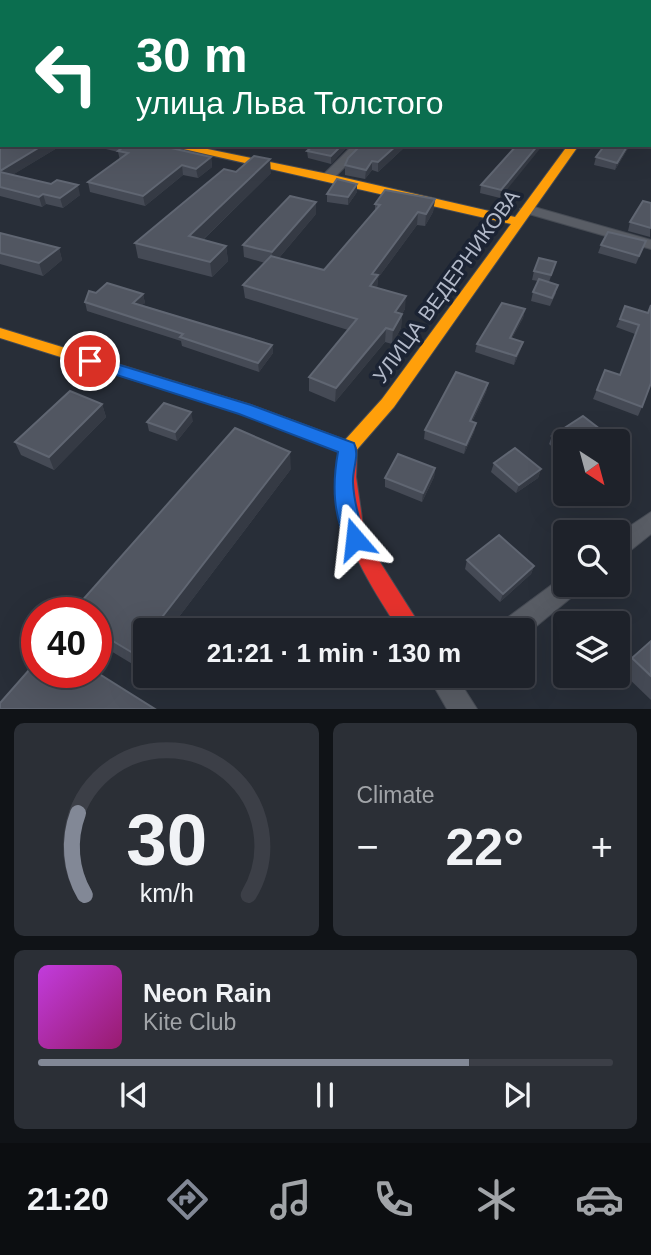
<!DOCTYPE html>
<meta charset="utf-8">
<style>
:root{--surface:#1e222a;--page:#2b2f36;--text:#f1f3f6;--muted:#a1a4a8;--line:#3c3f47;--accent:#828896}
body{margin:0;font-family:Helvetica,sans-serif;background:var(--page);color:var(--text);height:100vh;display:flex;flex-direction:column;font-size:26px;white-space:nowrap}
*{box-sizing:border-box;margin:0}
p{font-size:23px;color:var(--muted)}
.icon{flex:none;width:38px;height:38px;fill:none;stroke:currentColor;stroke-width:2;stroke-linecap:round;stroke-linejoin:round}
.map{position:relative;height:709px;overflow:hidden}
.drawer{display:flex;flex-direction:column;gap:14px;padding:14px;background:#101317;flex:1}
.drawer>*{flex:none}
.banner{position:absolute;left:0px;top:0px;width:651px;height:147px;box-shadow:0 7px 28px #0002,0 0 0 2px var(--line);background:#0b6e4f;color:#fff;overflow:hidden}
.needle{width:46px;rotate:144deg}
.fabs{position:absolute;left:553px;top:429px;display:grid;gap:14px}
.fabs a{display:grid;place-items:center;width:77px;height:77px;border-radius:7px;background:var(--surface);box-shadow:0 7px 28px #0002,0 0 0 2px var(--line);font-size:35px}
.speed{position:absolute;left:21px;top:597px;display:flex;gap:14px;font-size:35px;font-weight:700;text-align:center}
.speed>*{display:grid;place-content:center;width:91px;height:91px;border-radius:50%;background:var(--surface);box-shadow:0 7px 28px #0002,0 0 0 2px var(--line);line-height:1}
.speed .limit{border:10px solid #d22;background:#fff;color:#111}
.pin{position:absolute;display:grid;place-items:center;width:60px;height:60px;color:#fff;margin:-30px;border:4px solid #fff;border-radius:50%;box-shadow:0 2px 7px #0007}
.me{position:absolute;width:77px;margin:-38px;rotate:343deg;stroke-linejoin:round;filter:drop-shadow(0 0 5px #0008)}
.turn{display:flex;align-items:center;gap:24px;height:147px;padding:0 21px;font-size:32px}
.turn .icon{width:91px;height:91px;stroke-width:2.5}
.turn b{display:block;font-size:49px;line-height:60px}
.big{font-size:52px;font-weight:800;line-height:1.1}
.drawer .tile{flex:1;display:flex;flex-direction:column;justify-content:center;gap:10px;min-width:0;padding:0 24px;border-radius:10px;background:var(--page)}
.drawer .dial{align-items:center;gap:0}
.dial svg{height:182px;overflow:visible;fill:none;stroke:var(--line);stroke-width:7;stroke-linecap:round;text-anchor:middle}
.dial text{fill:var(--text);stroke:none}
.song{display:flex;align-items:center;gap:21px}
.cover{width:84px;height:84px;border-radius:10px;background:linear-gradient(135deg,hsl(290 70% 55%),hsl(320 70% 35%))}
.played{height:7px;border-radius:4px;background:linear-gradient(90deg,var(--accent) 75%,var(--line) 75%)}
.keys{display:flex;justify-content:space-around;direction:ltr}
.heat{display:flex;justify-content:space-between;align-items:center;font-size:38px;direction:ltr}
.drawer .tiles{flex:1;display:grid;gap:14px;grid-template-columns:1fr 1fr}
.tile:last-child{grid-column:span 2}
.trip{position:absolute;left:133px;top:618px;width:402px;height:70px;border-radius:7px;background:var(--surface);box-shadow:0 7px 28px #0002,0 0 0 2px var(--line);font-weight:800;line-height:70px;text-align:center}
.tab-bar{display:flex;height:112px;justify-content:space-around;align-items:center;background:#0c0e11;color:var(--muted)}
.tab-bar .icon{width:49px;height:49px}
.tab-bar .active{color:var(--accent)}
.tab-bar b{font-size:32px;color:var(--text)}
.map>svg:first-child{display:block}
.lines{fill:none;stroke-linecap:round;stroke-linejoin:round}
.street-casing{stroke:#464b54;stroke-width:2}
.slow-casing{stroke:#464b54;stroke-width:2}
.jam-casing{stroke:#464b54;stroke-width:2}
.street{fill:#595d65;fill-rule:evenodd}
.slow{fill:#ff9f0a;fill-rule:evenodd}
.jam{fill:#e5322d;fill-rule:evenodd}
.wall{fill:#454a55}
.shaded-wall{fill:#353a44}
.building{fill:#515661;stroke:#606672;stroke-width:2}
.route{fill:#1a73e8;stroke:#114b97;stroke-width:2}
.labels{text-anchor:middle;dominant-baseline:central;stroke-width:7;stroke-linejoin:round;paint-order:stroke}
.street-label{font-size:21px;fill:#b2b9c9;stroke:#1b2333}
</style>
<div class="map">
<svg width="651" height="709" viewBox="0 0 651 709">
<rect width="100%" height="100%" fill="#282e38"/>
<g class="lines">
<!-- street casing -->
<g class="street-casing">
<g id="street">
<polygon points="0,26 2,26 0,32"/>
<rect x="649" y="56" width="2" height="6"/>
<rect x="0" y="104" width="2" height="7"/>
<polygon points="0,120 2,120 0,127"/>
<polygon points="353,145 366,145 332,180 324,180 324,174"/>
<polygon points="527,205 651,240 651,249 522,212 520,209"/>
<polygon points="651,512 651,534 626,554 618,557 618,534"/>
<polygon points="565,575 565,584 582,584 578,592 523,637 523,630 499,630 503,621"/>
<polygon points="428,676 456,676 477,709 447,709"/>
</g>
</g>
<!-- slow casing -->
<g class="slow-casing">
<polygon id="slow" points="166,145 188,145 328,174 515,217 568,145 579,145 394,407 354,453 348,455 239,413 0,338 0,328 251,405 345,440 382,399 511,224"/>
</g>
<!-- jam casing -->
<g class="jam-casing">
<g id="jam">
<polygon points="649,39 651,39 649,45"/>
<path d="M348,441L354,443L357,448L356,477L363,525L378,559L423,630H399C368,581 334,531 338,470C338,461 337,451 342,443Z"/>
</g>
</g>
<!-- street -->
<use href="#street" class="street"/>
<!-- slow -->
<use href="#slow" class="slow"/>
<!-- jam -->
<use href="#jam" class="jam"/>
</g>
<!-- wall -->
<g class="wall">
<polygon points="0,144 62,145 12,175 80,195 63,208 46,204 42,207 0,196"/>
<polygon points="90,145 165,145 165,147 211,157 212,167 198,178 183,175 145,206 90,192 88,182 120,160 118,152"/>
<polygon points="349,145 331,164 308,158 307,151"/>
<polygon points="407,145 378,172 372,170 365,179 345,175 345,165"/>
<polygon points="517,145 500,198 480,193 481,185"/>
<polygon points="630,145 615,170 594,165 596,157"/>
<polygon points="236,172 271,173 203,240 226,246 228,261 212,277 138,258 135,243"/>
<polygon points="357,192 348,205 327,202 327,194"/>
<polygon points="435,199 433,212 425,226 417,225 378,278 377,288 405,309 402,314 401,328 392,344 385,342 335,402 309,391 309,377 348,330 245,298 243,285 265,263 244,257 243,245 316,214 279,258 324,270 375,210 375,204"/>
<polygon points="651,203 650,237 628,231 630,222"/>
<polygon points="0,233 59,248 62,260 43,276 0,264"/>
<polygon points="646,241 636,264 598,253 601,245"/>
<polygon points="556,262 549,282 556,293 550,306 531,301 533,292 538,281 532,280 534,271"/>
<polygon points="96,293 143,294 145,303 142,305 272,345 273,353 259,372 182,346 181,341 87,311 85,302"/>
<polygon points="525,309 523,318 512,338 523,342 520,351 514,365 475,352 477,344"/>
<polygon points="648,313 642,407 638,416 593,399 605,370 620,375 635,334 616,327 620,319"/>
<polygon points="488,383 486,392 472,422 476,423 474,432 464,454 424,439 425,430"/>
<polygon points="102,404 106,417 54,470 21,455 15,442"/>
<polygon points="193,421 177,441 149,431 147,422"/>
<polygon points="552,436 565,441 565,458 549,444"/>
<polygon points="494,463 541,469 538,478 516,493 491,472"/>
<polygon points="435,468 434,477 422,502 385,487 385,478"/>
<polygon points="291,469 169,630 145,630 145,661 139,668 96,642 96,612"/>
<polygon points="467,560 534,566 531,574 500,602 465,569"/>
<polygon points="651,641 651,700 623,673 632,658"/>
</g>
<!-- shaded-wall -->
<g class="shaded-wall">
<polygon points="43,145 62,145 1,182 0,171"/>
<polygon points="342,145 349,145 331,164 331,156"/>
<polygon points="397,145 407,145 378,172 378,162"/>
<polygon points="538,145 543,145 500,198 501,190"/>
<polygon points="628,145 630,145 615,170 617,163"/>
<polygon points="211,157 212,167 198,178 196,169"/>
<polygon points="270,159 271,173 191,251 189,236"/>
<polygon points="372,161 372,170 365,179 366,170"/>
<polygon points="182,165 183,175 145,206 143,196"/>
<polygon points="357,184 357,192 348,205 348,197"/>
<polygon points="78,185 80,195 63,208 60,198"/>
<polygon points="43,194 46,204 42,207 39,197"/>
<polygon points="435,199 433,212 425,226 426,214"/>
<polygon points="316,202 316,214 273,265 272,252"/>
<polygon points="418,212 417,225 378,278 377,289 369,299 372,274"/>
<polygon points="226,246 228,261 212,277 210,262"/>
<polygon points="59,248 62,260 43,276 39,263"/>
<polygon points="143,294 145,303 135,311 133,303"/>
<polygon points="406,296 405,309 394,326 395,312"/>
<polygon points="525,309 523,318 508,346 510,338"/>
<polygon points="402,314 401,328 392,344 393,330"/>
<polygon points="386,328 385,342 335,402 336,388"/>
<polygon points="523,342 520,351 514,365 516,356"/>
<polygon points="272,345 273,353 259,372 258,363"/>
<polygon points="488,383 486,392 468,430 470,421"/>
<polygon points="102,404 106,417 54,470 49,457"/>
<polygon points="191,412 193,421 177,441 175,432"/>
<polygon points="476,423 474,432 464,454 466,445"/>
<polygon points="605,433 602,441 593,441"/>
<polygon points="290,452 291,469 169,630 152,630"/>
<polygon points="435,468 434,477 422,502 423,493"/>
<polygon points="541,469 538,478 516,493 519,485"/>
<polygon points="534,566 531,574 500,602 503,594"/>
<polygon points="145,638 145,661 139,668 133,653"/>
</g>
<!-- building -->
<g class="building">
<polygon points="0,0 562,0 560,2 2,2 2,21 0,16"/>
<polygon points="638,0 651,0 651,4 649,7 649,2 636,2"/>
<polygon points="0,48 2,49 2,92 0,93"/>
<polygon points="2,143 2,145 43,145 0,171 0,144"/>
<polygon points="126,145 158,145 211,157 196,169 182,165 143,196 88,182 128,153 118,151"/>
<polygon points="314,145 342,145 331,156 307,151"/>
<polygon points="361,145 397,145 378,162 372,161 366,170 345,165 348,158"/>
<polygon points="517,145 538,145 501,190 481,185"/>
<polygon points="605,145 628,145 617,163 596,157"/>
<polygon points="254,156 270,159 189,236 226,246 210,262 135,243 224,169 236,172"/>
<polygon points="0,172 51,184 57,180 78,185 60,198 43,194 39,197 0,187"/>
<polygon points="337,179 357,184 348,197 327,194"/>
<polygon points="385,190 435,199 426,214 418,212 372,274 378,275 370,286 406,296 395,312 402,314 393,330 386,328 336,388 309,377 357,319 243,285 271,256 324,270 380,205 375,204"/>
<polygon points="290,196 316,202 272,252 243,245"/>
<polygon points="643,201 651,203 651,228 630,222"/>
<polygon points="608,232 646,241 639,256 601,245"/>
<polygon points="0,233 59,248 39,263 0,253"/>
<polygon points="539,258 556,262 551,275 534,271"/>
<polygon points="539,279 558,285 552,298 533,292"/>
<polygon points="107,283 143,294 133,303 272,345 258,363 180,337 183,334 85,302 89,291 96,293"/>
<polygon points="502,303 525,309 510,338 523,342 516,356 477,344"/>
<polygon points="651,305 651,383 642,407 597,390 605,370 620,375 639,325 620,319 625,306 648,313"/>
<polygon points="456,372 488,383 470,421 476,423 466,445 425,430"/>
<polygon points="70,391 102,404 49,457 15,442"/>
<polygon points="164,403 191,412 175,432 147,422"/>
<polygon points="583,416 605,433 593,441 565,441 565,446 552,436"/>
<polygon points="235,428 290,452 152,630 145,630 145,638 133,653 96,631 96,612 72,612"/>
<polygon points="515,448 541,469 519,485 494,463"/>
<polygon points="398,454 435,468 423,493 385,478"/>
<polygon points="499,535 534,566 503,594 467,560"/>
<polygon points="651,641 651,676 632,658"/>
<polygon points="37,661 37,672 96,672 155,709 0,709 0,703"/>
</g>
<!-- route -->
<path class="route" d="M90,356L251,405L354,443C360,455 352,470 353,483C354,503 359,520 366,539L363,546L355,548L348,546C333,515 332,485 338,452L239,414L85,365L82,361Z"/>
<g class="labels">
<!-- street labels -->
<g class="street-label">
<text transform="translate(446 286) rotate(-54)">УЛИЦА ВЕДЕРНИКОВА</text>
</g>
</g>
</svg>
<div class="fabs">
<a><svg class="needle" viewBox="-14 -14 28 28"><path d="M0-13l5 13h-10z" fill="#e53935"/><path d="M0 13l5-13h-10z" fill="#a1a4a8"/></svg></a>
<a><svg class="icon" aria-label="search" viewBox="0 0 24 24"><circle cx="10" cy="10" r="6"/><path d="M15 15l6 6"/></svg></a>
<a><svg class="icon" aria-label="layers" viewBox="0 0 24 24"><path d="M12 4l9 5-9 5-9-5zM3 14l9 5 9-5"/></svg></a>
</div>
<div class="speed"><div class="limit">40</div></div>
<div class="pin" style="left:90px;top:361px;background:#d93025"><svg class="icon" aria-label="arrive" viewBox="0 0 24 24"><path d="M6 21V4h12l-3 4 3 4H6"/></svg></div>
<svg class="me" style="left:355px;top:539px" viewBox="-20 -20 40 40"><path d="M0-17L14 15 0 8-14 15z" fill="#1a73e8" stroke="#fff" stroke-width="4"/></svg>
<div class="trip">21:21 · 1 min · 130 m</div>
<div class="banner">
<div class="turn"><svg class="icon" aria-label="left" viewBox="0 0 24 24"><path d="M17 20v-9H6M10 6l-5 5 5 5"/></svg><div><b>30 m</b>улица Льва Толстого</div></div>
</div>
</div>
<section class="drawer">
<div class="tiles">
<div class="tile dial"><svg viewBox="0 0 100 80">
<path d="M14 69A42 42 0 1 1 86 69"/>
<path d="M14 69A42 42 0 0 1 11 33" stroke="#828896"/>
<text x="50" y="56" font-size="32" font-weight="700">30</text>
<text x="50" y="72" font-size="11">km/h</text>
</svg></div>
<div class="tile"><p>Climate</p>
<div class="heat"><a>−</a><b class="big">22°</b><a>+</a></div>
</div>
<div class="tile">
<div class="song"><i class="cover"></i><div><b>Neon Rain</b><p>Kite Club</p></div></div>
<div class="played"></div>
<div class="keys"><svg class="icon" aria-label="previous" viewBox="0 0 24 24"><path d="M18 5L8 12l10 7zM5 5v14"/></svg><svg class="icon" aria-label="pause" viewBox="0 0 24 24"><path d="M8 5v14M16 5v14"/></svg><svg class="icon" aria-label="next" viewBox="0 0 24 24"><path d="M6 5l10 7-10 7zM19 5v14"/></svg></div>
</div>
</div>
</section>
<nav class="tab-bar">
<b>21:20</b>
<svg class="icon active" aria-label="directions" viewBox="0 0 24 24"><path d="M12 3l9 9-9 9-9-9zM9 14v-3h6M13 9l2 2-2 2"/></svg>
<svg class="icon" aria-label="music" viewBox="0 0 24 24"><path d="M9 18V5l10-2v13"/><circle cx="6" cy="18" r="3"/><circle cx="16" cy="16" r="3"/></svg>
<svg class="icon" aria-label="phone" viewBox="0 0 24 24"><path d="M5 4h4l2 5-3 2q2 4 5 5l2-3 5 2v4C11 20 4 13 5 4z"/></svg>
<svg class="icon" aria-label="climate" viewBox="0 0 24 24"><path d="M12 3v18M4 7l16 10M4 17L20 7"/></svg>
<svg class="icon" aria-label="car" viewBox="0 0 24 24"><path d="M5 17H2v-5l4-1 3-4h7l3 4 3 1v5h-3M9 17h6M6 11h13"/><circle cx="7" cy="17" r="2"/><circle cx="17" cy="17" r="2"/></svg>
</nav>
